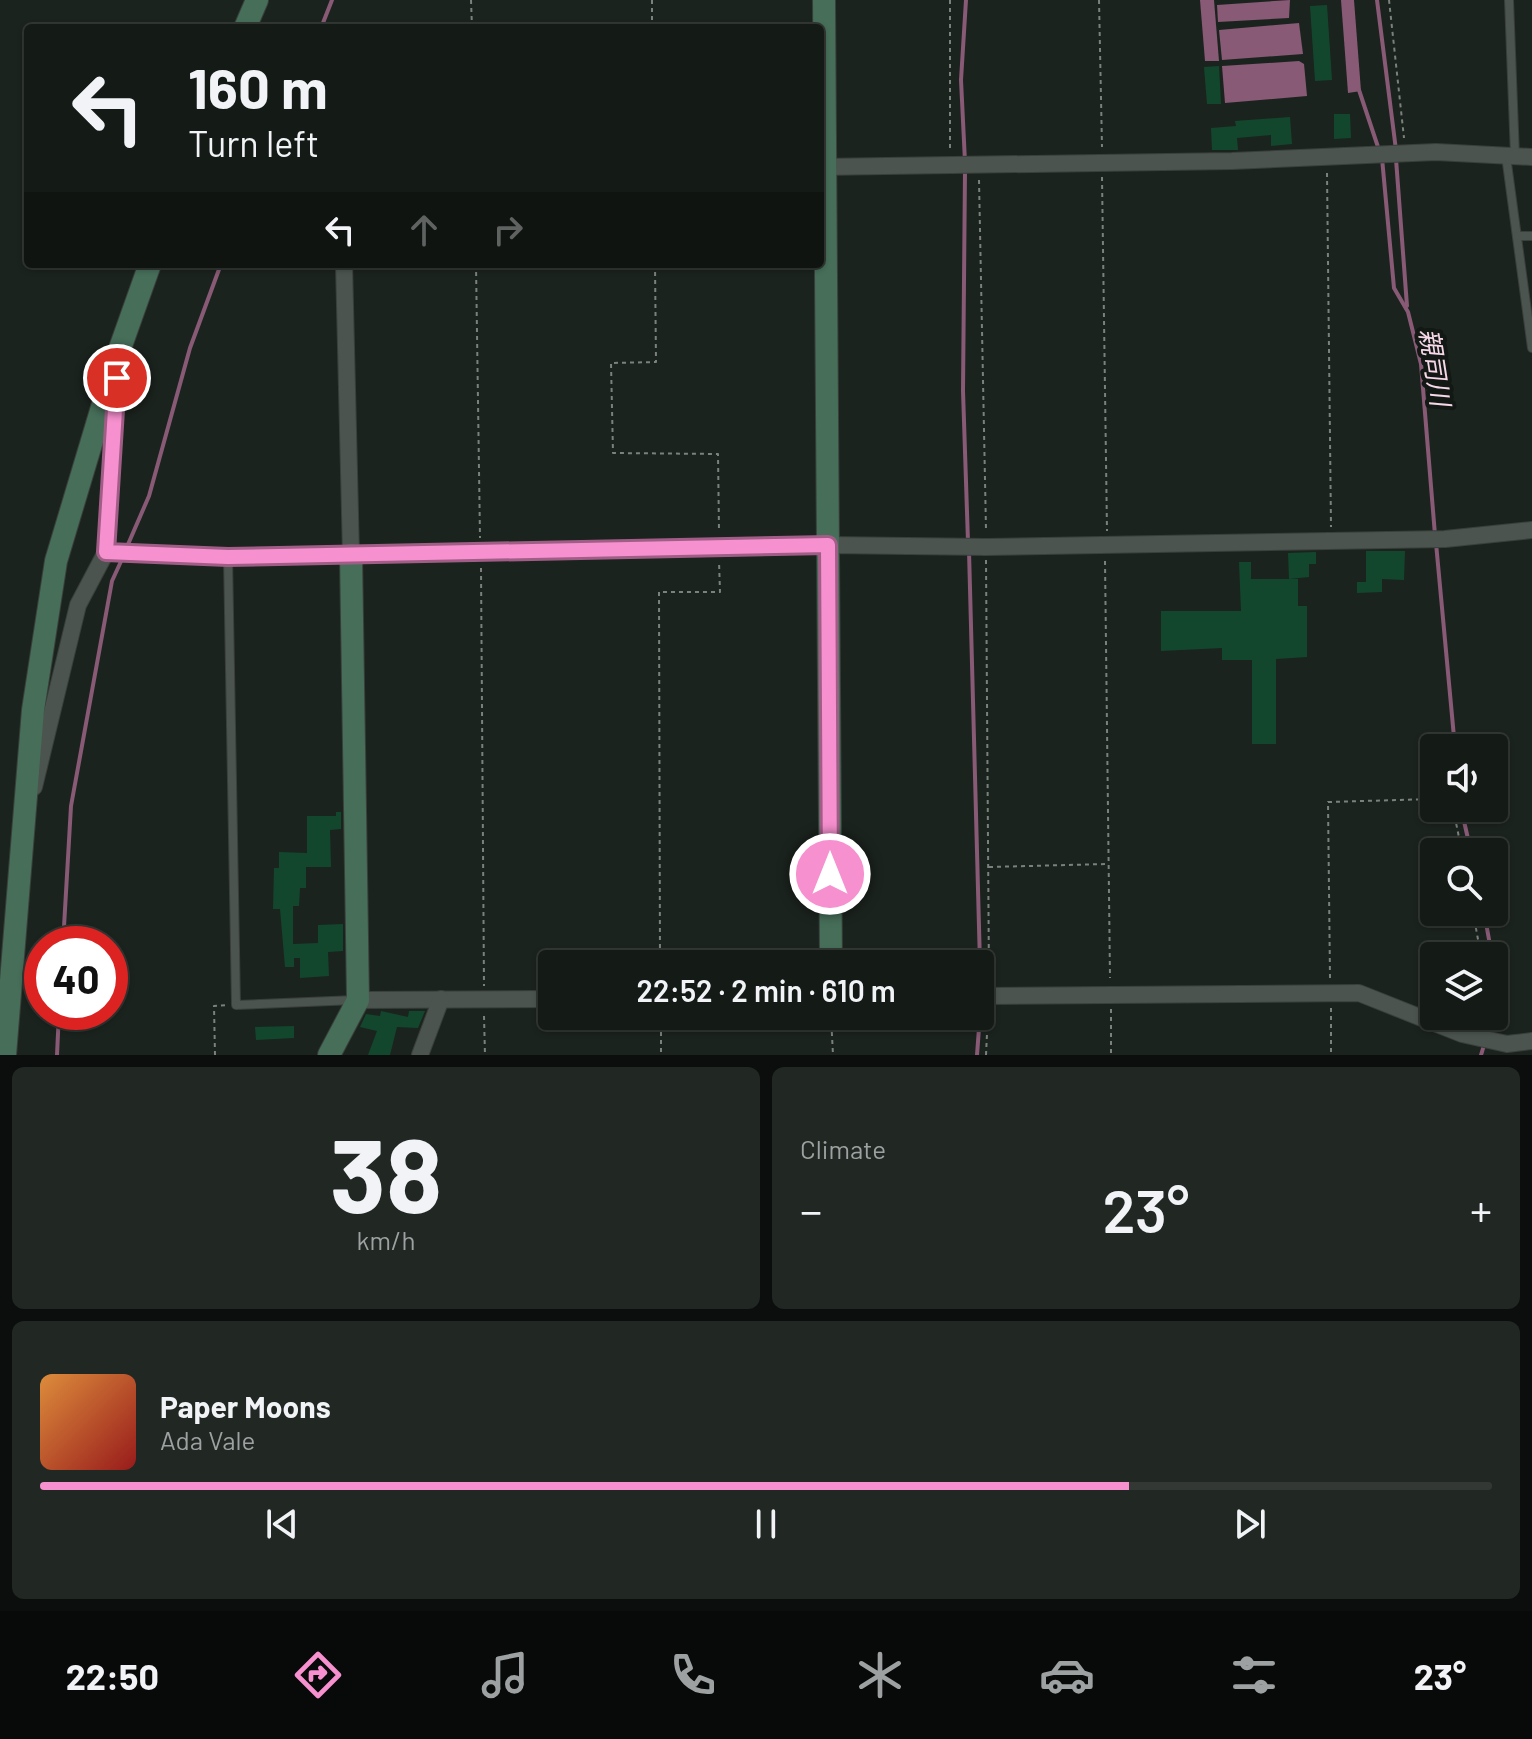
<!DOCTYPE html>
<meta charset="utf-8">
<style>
:root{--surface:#141a16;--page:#212723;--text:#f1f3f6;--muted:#9da1a1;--line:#333835;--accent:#f690cf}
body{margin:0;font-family:Barlow,"Noto Sans JP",sans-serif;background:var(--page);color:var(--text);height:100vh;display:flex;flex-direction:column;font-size:30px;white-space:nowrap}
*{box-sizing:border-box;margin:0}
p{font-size:26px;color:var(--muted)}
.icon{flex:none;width:44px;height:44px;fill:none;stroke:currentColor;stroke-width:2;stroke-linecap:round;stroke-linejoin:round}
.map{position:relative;height:1055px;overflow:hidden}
.side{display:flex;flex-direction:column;gap:12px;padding:12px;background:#0b0e0c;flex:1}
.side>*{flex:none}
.hud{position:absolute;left:24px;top:24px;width:800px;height:244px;border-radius:8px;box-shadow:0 2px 6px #0004,0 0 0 2px var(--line);background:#141a16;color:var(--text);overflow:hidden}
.tools{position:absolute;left:1420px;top:734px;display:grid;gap:16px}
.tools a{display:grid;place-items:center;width:88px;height:88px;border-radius:8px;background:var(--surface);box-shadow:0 2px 6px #0004,0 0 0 2px var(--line);font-size:40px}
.speed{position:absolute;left:24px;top:926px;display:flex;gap:16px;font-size:40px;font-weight:700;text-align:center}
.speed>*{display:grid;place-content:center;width:104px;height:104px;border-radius:50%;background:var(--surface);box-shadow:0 2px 6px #0004,0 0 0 2px var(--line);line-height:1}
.speed .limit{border:12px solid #d22;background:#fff;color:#111}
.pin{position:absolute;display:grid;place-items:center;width:68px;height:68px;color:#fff;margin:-34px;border:4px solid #fff;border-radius:50%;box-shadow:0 2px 8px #0007}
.me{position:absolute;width:88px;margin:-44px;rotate:0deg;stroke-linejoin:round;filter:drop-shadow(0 0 6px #0008)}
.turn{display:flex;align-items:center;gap:28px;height:168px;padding:0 32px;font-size:36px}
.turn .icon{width:104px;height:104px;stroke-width:2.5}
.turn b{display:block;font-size:56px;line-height:68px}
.lanes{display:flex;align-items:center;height:76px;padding:0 32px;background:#0003;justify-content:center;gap:40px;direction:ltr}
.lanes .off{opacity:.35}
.big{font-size:60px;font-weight:600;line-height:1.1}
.side .widget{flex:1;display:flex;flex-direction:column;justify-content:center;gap:12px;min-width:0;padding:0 28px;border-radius:12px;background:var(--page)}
.side .dial{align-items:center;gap:0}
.dial b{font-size:104px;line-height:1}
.song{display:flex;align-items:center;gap:24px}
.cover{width:96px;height:96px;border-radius:12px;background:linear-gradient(135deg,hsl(30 70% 55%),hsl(0 70% 35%))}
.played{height:8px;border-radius:4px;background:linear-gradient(90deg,var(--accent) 75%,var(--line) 75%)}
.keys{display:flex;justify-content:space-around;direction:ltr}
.heat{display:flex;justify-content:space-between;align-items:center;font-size:44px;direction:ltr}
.side .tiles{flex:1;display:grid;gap:12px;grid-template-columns:1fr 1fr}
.widget:last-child{grid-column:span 2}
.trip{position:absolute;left:538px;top:950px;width:456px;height:80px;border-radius:8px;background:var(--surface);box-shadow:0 2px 6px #0004,0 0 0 2px var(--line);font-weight:600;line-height:80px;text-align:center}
.dock{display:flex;height:128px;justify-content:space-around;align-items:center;background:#080a09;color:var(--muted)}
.dock .icon{width:56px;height:56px}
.dock .on{color:var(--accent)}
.dock b{font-size:36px;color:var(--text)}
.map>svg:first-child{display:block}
.water{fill:#885a75}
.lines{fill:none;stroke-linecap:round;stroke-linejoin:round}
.stream{stroke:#885a75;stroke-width:4}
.building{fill:#13472d}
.lane-casing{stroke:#393f3b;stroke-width:10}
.street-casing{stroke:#393f3b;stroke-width:18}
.secondary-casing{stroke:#393f3b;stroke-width:24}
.path{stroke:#7b827e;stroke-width:2;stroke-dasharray:4 4;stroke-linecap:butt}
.lane{stroke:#4b544e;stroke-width:8}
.street{stroke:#4b544e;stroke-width:16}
.secondary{stroke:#466e59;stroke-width:22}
.route-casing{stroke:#a05e87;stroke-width:20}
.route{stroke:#f690cf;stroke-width:14}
.labels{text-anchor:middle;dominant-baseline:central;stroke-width:8;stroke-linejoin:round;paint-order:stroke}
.water-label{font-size:26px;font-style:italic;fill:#f7d8e9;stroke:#121915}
</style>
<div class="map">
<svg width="1532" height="1055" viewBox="0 0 1532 1055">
<rect width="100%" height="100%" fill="#1b231e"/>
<!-- water -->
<g class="water">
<polygon points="1200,0 1214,0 1219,61 1205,61"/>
<polygon points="1290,0 1289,18 1218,22 1217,5"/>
<polygon points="1341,0 1354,0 1361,91 1348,93"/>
<polygon points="1299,23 1303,54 1222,60 1219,30"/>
<polygon points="1299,61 1304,64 1307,96 1225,103 1222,66"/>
</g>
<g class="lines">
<!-- stream -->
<g class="stream">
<polyline points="1377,0 1396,150"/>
<polyline points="321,28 332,0"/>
<polyline points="1359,90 1379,150"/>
<polyline points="1382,158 1394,288 1408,312 1421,364 1435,535"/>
<polyline points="1396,159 1407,306"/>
<polyline points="965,162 961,80 966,0"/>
<polyline points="965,171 963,391 968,542"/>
<polyline points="1436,543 1455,748"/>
<polyline points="126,549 149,496 190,348 221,264"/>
<polyline points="969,551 980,964"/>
<polyline points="1461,808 1471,852"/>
<polyline points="1484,912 1492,956"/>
<polyline points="63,944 71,806 112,581 123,557"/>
<polyline points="980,979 980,993"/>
<polyline points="1494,993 1494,1012"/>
<polyline points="1488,1034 1493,1016"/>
<polyline points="57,1055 59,1012"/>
<polyline points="977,1055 981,1002"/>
<polyline points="1481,1055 1485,1042"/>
</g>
</g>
<!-- building -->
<g class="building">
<polygon points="1327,5 1332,80 1315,81 1310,6"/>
<polygon points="1219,66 1221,104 1207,104 1204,67"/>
<polygon points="1334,114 1350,114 1351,138 1334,139"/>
<polygon points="1290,117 1292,144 1271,146 1271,135 1237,138 1238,150 1212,150 1211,128 1236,126 1235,121"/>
<polygon points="1366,551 1405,551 1404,580 1382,579 1382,592 1357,593 1357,582 1366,582"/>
<polygon points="1316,552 1316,564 1309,564 1309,577 1289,579 1288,553"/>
<polygon points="1239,562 1251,562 1251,579 1298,579 1298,606 1307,606 1307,657 1276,659 1276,744 1252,744 1252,660 1222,660 1222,648 1161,651 1161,611 1241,611"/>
<polygon points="336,812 341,812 341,829 330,830 331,867 306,867 306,888 300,888 299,906 293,906 293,944 318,943 318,925 343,924 343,951 328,952 329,976 300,978 300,958 294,958 294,967 285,967 280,909 273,909 274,868 279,868 279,852 307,853 307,816 336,816"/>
<polygon points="381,1011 408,1017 409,1011 425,1011 418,1028 397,1027 390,1055 368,1055 377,1031 360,1027 366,1014 380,1016"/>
<polygon points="294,1026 294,1038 256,1040 255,1027"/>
</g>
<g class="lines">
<!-- lane casing -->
<g class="lane-casing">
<g id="lane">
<polyline points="1509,0 1515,156"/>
<polyline points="1506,156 1532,348"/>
<polyline points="1518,236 1532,236"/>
<polyline points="228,557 236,1005 355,1000"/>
</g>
</g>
<!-- street casing -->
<g class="street-casing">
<g id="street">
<polyline points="820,167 1232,161 1436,152 1532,157"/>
<polyline points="344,264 351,555"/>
<polyline points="106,552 228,557 828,545 986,547 1445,539 1532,530"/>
<polyline points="34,787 78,605 106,552 117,375"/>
<polyline points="980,996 1359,993 1462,1034 1507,1044 1532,1041"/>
<polyline points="358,1000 552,999"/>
<polyline points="420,1055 441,999"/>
</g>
</g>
<!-- secondary casing -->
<g class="secondary-casing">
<g id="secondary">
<polyline points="824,0 831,964"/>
<polyline points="245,28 257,0"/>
<polyline points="5,1055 33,710 56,561 118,354 150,264"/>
<polyline points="329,1055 358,1000 351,555"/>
</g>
</g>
<!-- path -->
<g class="path">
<polyline points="471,0 472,28"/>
<polyline points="652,0 652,28"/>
<polyline points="950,0 950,148"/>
<polyline points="1099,0 1102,147"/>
<polyline points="1389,0 1404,138"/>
<polyline points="1327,173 1331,527"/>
<polyline points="1102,177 1107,531"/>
<polyline points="979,180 986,530"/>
<polyline points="476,264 480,538"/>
<polyline points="655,264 656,362 611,363 613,453 718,454 719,531"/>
<polyline points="986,560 989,982"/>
<polyline points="1105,561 1110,978"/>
<polyline points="481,568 484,986"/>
<polyline points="1453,808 1462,852"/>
<polyline points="989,867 1107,864"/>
<polyline points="1473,912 1481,956"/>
<polyline points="660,964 659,592 720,592 719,561"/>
<polyline points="1330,978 1328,802 1434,799"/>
<polyline points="1331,1008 1331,1055"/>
<polyline points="1111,1009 1111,1055"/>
<polyline points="484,1016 485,1055"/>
<polyline points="661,1016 661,1055"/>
<polyline points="831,1016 833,1055"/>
<polyline points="215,1055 214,1006 227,1005"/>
<polyline points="986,1055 988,1012"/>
</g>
<!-- lane -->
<use href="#lane" class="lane"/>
<!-- street -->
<use href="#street" class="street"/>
<!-- secondary -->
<use href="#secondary" class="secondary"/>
</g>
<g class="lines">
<!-- route casing -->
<g class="route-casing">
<polyline id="route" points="117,378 106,552 228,557 828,545 830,874"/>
</g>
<!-- route -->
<use href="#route" class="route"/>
</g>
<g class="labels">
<!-- water labels -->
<g class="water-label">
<text transform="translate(1436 367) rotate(81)">親司川</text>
</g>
</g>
</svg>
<div class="tools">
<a><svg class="icon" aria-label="sound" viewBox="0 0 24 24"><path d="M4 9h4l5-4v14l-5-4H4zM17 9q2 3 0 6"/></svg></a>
<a><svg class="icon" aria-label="search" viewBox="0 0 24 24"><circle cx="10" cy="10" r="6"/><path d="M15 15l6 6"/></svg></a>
<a><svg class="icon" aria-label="layers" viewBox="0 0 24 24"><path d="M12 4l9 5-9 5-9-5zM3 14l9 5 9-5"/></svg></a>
</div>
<div class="speed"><div class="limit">40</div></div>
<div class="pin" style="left:117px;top:378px;background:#d93025"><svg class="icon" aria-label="arrive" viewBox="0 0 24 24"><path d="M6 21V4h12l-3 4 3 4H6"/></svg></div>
<svg class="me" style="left:830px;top:874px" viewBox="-20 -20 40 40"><circle r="17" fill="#f690cf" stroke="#fff" stroke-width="3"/><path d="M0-11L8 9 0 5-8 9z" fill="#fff"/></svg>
<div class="trip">22:52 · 2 min · 610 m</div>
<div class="hud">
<div class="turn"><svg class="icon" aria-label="left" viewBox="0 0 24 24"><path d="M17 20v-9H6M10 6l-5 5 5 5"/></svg><div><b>160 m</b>Turn left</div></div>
<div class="lanes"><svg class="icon" aria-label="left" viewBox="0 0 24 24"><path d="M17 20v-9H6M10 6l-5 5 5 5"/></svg><svg class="icon off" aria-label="ahead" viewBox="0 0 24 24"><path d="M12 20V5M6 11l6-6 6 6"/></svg><svg class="icon off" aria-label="right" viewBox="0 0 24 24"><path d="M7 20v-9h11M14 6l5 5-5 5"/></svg></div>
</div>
</div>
<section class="side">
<div class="tiles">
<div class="widget dial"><b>38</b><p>km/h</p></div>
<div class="widget"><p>Climate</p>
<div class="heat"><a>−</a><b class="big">23°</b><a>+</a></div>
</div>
<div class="widget">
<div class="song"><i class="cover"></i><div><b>Paper Moons</b><p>Ada Vale</p></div></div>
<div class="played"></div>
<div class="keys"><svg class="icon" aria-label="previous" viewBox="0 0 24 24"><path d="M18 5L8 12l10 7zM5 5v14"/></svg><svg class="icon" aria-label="pause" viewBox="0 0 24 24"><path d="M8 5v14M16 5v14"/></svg><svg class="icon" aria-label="next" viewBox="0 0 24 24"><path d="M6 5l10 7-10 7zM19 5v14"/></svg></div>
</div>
</div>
</section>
<nav class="dock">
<b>22:50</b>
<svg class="icon on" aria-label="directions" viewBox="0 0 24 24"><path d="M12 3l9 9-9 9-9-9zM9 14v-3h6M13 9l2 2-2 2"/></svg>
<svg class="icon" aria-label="music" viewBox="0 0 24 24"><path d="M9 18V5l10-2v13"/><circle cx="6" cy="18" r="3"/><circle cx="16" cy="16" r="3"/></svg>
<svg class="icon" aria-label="phone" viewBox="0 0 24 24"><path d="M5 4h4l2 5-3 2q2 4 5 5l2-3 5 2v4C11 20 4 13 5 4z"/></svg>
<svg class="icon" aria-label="climate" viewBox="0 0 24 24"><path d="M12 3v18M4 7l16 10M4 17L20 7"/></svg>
<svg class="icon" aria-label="car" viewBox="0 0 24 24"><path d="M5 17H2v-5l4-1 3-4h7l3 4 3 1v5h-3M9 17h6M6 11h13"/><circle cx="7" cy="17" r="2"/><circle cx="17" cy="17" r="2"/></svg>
<svg class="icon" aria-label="filters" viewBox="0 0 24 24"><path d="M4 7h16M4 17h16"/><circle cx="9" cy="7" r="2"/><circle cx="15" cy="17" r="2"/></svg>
<b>23°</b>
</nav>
